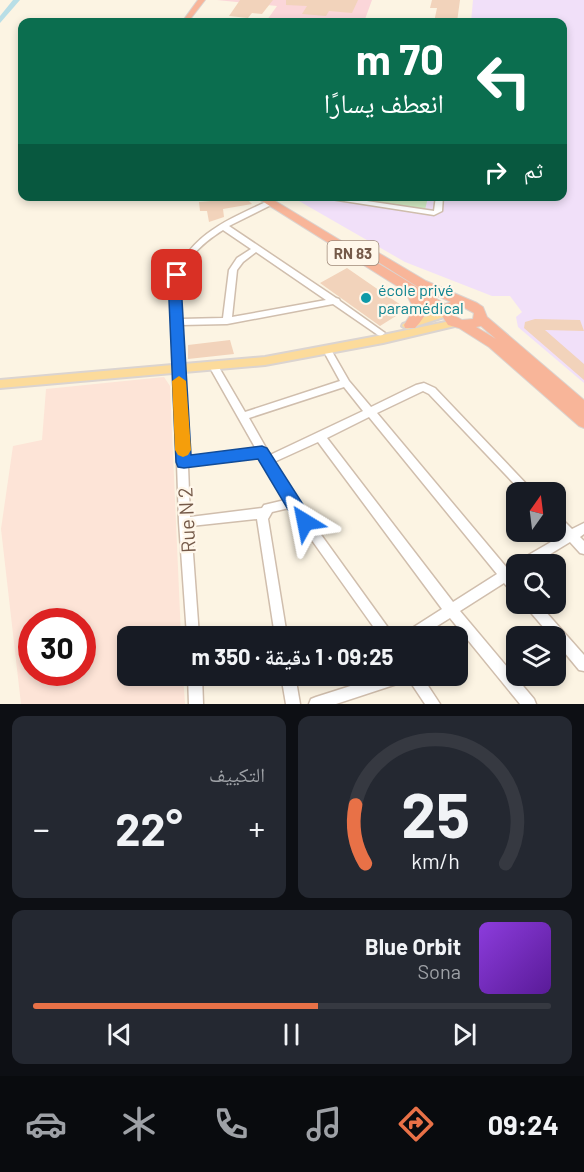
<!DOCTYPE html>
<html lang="ar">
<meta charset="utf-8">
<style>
:root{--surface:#171b24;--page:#242831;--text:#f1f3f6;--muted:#9ea1a6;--line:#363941;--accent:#e87147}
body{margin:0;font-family:Barlow,"Noto Naskh Arabic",sans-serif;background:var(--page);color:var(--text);direction:rtl;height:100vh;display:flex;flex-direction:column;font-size:22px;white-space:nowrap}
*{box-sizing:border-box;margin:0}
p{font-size:20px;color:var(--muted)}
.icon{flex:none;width:33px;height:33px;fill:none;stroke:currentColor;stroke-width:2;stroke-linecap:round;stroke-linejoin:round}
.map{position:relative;height:704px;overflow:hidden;direction:ltr}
.drawer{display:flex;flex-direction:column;gap:12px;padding:12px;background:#0d0f14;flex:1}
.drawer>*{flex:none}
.guide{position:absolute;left:18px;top:18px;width:549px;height:183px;border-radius:12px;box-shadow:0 3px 9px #0003;direction:rtl;background:#0b6e4f;color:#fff;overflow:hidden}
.needle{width:39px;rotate:14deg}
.controls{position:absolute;left:506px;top:482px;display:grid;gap:12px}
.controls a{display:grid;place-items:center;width:60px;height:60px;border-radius:12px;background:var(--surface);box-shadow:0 3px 9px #0003;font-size:30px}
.speed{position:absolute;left:18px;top:608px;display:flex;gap:12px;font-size:30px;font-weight:700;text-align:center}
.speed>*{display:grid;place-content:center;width:78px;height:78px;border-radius:50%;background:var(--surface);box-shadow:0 3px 9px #0003;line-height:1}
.speed .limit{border:9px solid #d22;background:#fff;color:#111}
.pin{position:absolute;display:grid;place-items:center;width:51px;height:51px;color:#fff;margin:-26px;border-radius:12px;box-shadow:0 3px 9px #0006}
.me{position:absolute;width:66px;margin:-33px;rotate:325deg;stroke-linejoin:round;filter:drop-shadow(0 0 4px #0008)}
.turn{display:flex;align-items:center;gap:21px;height:126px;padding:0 24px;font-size:27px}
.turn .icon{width:78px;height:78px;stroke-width:2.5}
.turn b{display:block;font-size:42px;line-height:51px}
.then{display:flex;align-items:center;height:57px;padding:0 24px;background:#0003;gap:12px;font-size:22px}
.big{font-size:45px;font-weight:700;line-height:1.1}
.drawer .card{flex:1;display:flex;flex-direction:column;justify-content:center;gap:9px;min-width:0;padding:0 21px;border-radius:12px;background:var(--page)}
.drawer .dial{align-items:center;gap:0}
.dial svg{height:156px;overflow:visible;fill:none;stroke:var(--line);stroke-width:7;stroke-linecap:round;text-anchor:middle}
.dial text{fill:var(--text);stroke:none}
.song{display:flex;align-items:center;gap:18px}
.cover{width:72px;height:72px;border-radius:9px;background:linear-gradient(135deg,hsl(270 70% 55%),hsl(270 70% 35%))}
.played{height:6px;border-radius:3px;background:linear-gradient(90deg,var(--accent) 55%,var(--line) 55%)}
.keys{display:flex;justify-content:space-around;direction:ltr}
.heat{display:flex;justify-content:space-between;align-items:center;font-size:33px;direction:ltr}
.drawer .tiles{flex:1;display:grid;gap:12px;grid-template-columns:1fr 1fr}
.card:last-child{grid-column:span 2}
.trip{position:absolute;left:117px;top:626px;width:351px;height:60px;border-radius:12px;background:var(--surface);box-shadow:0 3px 9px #0003;font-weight:700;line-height:60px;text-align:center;direction:rtl}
.tab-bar{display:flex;height:96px;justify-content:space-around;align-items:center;background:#090b0e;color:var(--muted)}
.tab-bar .icon{width:42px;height:42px}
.tab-bar .active{color:var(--accent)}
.tab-bar b{font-size:27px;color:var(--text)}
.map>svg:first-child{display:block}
.commercial{fill:#fde4d7;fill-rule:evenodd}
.education{fill:#f1e0f9}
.medical{fill:#fbd6d9}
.green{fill:#d1eac2}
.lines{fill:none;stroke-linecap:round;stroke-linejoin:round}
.river{fill:#b8dee6;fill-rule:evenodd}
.building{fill:#f2d3bb}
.minor-casing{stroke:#d0bead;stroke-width:3}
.major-casing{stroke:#dbd4d0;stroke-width:4}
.highway-casing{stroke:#dbd4d0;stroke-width:2}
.minor{fill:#fff;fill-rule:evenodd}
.major{fill:#fcdb9b;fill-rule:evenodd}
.highway{fill:#f8b599;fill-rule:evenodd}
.route{fill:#1a73e8;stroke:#114b97;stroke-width:1.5}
.slow{fill:#f59e0b}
.culture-dot{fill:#0f9aa8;stroke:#fff7ea;stroke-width:2}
.labels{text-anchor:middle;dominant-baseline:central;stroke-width:4.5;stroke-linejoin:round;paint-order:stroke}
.shield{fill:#fff7ea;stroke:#9e8979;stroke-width:1.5}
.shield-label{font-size:15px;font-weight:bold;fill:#755a49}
.culture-label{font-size:16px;fill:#0d838f;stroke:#fff7ea;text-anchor:start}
.near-street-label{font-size:20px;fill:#755a49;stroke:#fff7ea}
</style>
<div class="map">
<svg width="584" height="704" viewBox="0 0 584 704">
<rect width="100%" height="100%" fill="#fcf4e3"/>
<!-- commercial -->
<path class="commercial" d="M164,377L170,386L181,636H128V675H183L185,704H21L1,529L13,446L42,440L46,389ZM32,621H82V672H32Z"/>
<!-- education -->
<polygon class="education" points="473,0 584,0 584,383 518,327 516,317 522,312 510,296 492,296 405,262 292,197 562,196 562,22 471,22"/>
<!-- medical -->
<polygon class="medical" points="217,0 372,0 364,22 296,22 267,20 277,6"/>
<!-- green -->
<polygon class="green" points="376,197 376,196 428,197 425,210 374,202"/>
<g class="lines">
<!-- river -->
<polygon class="river" points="13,0 20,0 0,23 0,16"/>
</g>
<!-- building -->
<g class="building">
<polygon points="240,0 273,0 262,14 252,13 248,18 229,16"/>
<polygon points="286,0 358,0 352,13 329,11 326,16 302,14 307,6 286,5"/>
<polygon points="432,0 460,0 457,22 434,22 437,8 430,8"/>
<polygon points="246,198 252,204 223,209 224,217 209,222 207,211 200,211 199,202"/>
<polygon points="347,268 386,295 407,309 380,326 320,283"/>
<polygon points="535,319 580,320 584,331 545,330 584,364 584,380 524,328 525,322"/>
<polygon points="230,340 234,354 188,359 188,345"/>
</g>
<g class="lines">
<!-- minor casing -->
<g class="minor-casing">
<g id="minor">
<polygon points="312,196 333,196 434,211 436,196 443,196 442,211 434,215"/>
<path d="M268,201H274L275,203L229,226L336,298L339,299L340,301L385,333L381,336L378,335L333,304L227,324L181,325L187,457L256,449L209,366L214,363L217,364L245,412L340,381L323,350L327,347L330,348L349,381L371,407L416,385L424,383L435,388L534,492H522L429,394L423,391L377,413L507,568L516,564H517L516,575L514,577L516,579V594L512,592L504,583L460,611L534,699L536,704H520L450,618L421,636H404L406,632L442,609L318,442L274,462L296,500L394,636H380L289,508L272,512L268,519L287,636H275L257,519L191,526L199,636H187L179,522L171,285C187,236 225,221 268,201ZM223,230L251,249L237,258L229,270L223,318L181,319C180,308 178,296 179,285C182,260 204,242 223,230ZM256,252L326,300L232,317L237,270L243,262ZM344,387L363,411L270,455L249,418ZM369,417L497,574L453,602L327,438ZM260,456L285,500L264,505L262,508L190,517L188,466Z"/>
<polygon points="555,514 559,516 572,529 584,523 584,534 580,537 584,541 584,554 580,553 570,542 534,564 518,564 520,560 563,535 555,527"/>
<polygon points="524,603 538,603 584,655 584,671 579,670 555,641 555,636 551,636 526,607"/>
<polygon points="188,675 202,675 203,704 189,704"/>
<polygon points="281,675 295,675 300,704 286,704"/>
<polygon points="385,675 421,675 440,704 425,704 409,680 336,704 309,704 311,699 316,697"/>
</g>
</g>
<!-- major casing -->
<g class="major-casing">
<g id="major">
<polygon points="446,310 451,313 450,315 407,329 402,326 403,324"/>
<polygon points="455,320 459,321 460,323 459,325 383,343 265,365 0,388 0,380 265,357 383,335"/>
</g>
</g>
<!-- highway casing -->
<g class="highway-casing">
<g id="highway">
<polygon points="198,0 205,0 188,22 182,22"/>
<path d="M254,196H267L445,304L451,302L418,287L367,255L373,251L377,252L426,281L477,303L483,307L487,317L584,400V428L579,426L489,347L459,328L448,325L441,314L426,304C428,314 421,321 415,328H405L404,325L414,309L405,291ZM463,307L474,313L473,319L462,320L455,316L454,310ZM481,326L496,339L476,327Z"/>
</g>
</g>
<!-- minor -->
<use href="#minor" class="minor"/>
<!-- major -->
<use href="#major" class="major"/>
<!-- highway -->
<use href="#highway" class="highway"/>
</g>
<!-- route -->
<polygon class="route" points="177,271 183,275 182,300 191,455 262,446 267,448 311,517 314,522 311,528 305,530 299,528 258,459 184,468 178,467 176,462 169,300 171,275"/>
<!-- slow -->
<polygon class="slow" points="179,376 186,381 191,450 188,455 183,457 178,455 175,450 172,381"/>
<!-- markers -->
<circle class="culture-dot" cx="366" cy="298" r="6"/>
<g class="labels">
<!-- shield labels -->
<rect class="shield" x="327.5" y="241" width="51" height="24" rx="4.5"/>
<g class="shield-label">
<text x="353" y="253">RN 83</text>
</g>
<!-- culture labels -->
<g class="culture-label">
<text x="378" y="289">école privé<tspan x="378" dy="18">paramédical</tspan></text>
</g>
<!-- near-street labels -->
<g class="near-street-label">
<text transform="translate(186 520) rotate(-93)">Rue N 2</text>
</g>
</g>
</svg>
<div class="controls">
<a><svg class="needle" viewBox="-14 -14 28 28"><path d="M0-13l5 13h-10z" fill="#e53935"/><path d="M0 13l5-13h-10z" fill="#9ea1a6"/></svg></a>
<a><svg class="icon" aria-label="search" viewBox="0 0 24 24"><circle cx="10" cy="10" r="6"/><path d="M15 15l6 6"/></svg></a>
<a><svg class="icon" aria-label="layers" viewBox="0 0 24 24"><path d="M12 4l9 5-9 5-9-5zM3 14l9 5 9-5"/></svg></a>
</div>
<div class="speed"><div class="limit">30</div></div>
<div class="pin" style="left:177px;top:275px;background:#d93025"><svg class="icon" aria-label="arrive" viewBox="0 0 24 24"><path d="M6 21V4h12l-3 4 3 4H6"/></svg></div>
<svg class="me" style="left:305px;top:522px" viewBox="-20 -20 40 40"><path d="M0-17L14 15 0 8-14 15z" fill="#1a73e8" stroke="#fff" stroke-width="4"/></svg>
<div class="trip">09:25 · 1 دقيقة · 350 m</div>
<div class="guide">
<div class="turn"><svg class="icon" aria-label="left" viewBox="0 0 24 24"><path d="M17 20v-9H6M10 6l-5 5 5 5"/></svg><div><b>70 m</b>انعطف يسارًا</div></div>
<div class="then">ثم<svg class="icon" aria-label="right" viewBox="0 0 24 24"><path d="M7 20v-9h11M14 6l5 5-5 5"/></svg></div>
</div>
</div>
<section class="drawer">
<div class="tiles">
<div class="card dial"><svg viewBox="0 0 100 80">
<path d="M14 69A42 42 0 1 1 86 69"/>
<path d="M14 69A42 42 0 0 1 9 39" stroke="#e87147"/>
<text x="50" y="56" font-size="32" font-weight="700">25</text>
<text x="50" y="72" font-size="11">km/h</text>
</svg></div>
<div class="card"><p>التكييف</p>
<div class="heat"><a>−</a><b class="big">22°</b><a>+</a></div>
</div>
<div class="card">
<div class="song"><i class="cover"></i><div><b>Blue Orbit</b><p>Sona</p></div></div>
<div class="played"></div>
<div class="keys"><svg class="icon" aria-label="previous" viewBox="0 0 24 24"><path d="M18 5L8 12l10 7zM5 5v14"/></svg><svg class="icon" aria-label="pause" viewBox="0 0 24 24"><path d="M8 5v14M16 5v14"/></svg><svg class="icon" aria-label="next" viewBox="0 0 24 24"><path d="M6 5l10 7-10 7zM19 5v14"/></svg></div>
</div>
</div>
</section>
<nav class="tab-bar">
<b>09:24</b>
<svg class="icon active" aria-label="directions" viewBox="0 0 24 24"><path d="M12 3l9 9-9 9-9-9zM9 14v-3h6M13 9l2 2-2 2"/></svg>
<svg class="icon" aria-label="music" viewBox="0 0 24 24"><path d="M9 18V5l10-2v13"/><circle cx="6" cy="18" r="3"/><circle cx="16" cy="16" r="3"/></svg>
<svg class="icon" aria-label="phone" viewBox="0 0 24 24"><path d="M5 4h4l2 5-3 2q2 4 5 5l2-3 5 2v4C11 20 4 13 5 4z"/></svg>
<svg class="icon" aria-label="climate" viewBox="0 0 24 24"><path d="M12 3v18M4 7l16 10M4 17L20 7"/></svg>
<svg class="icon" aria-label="car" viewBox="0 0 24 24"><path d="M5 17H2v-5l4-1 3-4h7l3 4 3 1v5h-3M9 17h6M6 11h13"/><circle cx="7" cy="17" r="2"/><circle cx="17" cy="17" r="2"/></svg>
</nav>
